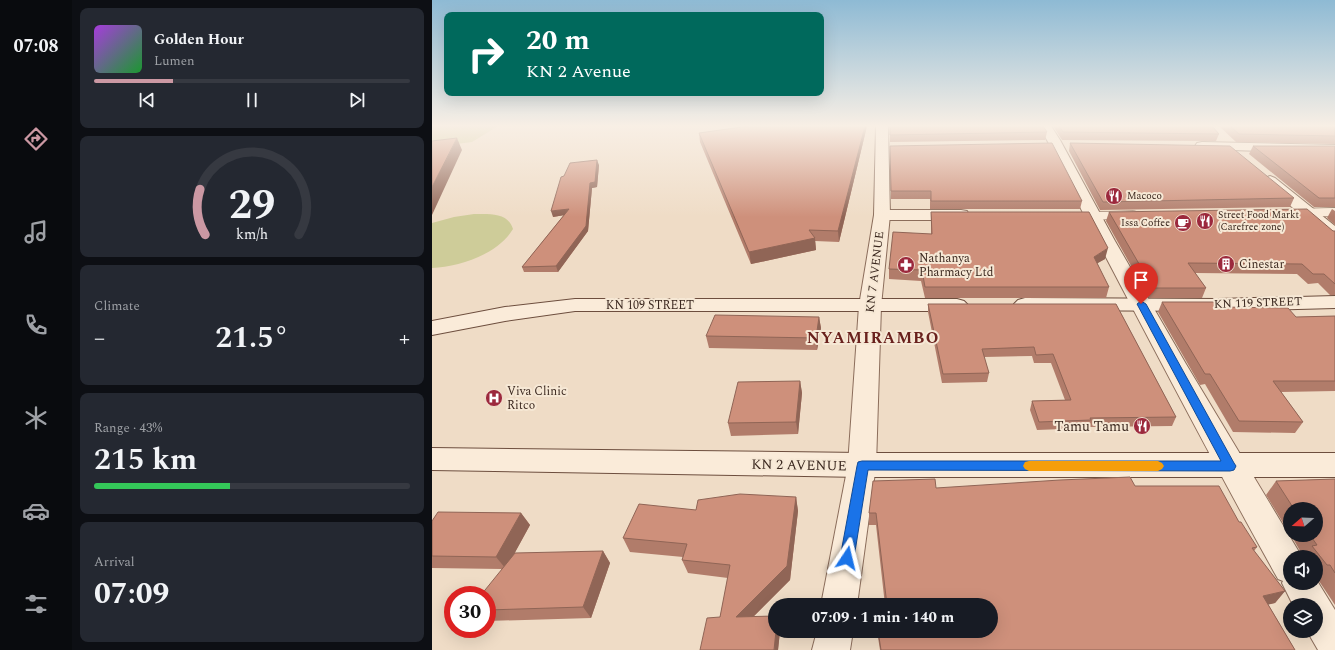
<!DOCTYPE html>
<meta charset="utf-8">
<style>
:root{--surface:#171b24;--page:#242831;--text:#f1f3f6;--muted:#9ea1a6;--line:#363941;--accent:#cb98a3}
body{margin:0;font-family:Spectral,serif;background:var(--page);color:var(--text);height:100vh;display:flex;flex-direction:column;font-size:15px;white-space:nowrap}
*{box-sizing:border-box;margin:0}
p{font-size:13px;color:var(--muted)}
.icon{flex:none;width:22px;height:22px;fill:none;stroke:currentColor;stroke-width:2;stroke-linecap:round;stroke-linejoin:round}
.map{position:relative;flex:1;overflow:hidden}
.panel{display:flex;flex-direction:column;gap:8px;padding:8px;background:#0d0f14;width:360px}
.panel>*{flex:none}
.banner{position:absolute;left:12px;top:12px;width:380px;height:84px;border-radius:8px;box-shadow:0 4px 16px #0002;background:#00695c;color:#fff;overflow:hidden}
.needle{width:26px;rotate:251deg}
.fabs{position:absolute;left:851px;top:502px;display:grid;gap:8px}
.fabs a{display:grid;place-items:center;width:40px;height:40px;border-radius:50%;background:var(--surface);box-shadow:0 4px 16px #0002;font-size:20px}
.speed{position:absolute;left:12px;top:586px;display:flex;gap:8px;font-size:20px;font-weight:700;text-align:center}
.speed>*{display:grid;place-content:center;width:52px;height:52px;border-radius:50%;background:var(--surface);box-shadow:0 4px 16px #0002;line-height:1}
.speed .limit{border:6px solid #d22;background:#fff;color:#111}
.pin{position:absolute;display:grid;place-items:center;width:34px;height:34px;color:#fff;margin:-41px -17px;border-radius:50% 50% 50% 0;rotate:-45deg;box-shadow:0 0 4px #0007}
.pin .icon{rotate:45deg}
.me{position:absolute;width:44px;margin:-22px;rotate:10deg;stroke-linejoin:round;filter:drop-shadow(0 0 3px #0008)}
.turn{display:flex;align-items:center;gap:14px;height:84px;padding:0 16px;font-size:18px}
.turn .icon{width:52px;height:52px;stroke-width:2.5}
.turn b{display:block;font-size:28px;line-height:34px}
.big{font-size:30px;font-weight:700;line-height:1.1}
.panel .tile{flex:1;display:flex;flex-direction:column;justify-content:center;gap:6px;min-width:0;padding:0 14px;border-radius:8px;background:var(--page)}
.panel .dial{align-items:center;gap:0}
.dial svg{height:104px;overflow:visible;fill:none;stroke:var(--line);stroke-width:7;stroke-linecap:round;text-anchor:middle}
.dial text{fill:var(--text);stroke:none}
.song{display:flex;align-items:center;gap:12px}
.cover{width:48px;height:48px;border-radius:6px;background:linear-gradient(135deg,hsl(280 70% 55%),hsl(130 70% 35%))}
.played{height:4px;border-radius:2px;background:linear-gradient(90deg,var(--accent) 25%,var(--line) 25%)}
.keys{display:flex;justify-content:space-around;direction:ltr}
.heat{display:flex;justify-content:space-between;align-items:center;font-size:22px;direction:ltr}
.charge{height:6px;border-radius:3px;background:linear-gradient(90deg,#34c759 43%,var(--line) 0)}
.trip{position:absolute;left:336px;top:598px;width:230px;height:40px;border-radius:20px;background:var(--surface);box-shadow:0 4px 16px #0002;font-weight:700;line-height:40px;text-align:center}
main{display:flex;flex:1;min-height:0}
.tab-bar{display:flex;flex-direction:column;width:72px;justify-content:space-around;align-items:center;background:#090b0e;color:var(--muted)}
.tab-bar .icon{width:28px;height:28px}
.tab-bar .selected{color:var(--accent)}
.tab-bar b{font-size:18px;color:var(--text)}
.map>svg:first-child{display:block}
.green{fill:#cecc99}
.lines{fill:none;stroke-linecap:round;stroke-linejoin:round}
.pedestrian-casing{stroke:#8b6d5b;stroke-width:1}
.minor-casing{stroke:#8b6d5b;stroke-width:2}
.tertiary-casing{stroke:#8b6d5b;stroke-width:2}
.secondary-casing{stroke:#6d4e3e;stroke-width:2}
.pedestrian{fill:#faebd9;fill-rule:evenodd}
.minor{fill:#faebd9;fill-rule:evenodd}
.tertiary{fill:#faebd9;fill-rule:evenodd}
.secondary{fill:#faebd9;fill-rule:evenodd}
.wall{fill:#b17c6a}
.shaded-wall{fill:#906556}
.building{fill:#ce907b;stroke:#906556}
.route{fill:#1a73e8;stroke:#114b97}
.slow{fill:#f59e0b}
.labels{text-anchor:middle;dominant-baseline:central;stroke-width:4;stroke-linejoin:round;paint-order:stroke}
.far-poi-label{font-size:10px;fill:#3b281f;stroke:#f6e8d5;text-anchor:start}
.poi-label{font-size:12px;fill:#3b281f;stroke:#f6e8d5;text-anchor:start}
.street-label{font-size:12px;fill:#3b281f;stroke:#f6e8d5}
.near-poi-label{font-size:14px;fill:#3b281f;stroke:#f6e8d5;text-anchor:end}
.near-street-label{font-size:14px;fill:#3b281f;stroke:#f6e8d5}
.district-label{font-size:16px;font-weight:bold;letter-spacing:1px;fill:#69211d;stroke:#f6e8d5}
</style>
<main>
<nav class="tab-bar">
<b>07:08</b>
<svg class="icon selected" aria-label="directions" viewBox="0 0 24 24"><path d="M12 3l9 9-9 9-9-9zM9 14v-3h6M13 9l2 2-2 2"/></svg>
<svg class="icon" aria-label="music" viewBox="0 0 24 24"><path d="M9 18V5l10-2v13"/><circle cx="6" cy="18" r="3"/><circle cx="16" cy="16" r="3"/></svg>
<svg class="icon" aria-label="phone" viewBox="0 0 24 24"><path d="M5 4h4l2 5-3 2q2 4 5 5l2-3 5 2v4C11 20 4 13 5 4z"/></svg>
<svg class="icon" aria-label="climate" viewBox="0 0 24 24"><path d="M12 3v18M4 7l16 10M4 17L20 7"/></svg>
<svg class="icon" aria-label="car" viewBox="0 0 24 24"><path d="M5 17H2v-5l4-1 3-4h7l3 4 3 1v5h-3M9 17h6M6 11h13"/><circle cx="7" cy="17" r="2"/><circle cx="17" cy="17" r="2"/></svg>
<svg class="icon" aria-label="filters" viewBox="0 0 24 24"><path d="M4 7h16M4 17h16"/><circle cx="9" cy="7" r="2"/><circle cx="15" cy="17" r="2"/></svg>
</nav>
<section class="panel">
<div class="tile">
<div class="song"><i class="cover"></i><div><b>Golden Hour</b><p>Lumen</p></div></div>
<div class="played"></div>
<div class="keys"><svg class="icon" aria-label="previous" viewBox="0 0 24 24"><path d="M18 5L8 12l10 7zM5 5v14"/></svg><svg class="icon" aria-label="pause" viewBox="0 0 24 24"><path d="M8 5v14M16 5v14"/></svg><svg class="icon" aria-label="next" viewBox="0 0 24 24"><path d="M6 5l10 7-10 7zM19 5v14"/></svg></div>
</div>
<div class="tile dial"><svg viewBox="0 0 100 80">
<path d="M14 69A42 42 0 1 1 86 69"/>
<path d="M14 69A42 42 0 0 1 10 34" stroke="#cb98a3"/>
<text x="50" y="56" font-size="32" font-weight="700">29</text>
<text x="50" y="72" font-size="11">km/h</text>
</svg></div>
<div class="tile"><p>Climate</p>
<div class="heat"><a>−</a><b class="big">21.5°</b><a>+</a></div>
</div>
<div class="tile"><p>Range · 43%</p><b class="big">215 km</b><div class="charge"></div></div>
<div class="tile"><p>Arrival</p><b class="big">07:09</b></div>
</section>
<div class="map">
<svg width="903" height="650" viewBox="0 0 903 650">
<rect width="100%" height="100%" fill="#efdcc6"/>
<!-- green -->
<g class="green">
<polygon points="0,126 66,126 40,142 0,147"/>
<path d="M42,214C57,214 76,212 81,229C66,254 28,267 0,268V223L22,217Z"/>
</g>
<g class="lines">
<!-- pedestrian casing -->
<g class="pedestrian-casing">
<g id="pedestrian">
<polygon points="903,208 903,216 860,217 855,216 853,213 855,210 860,209"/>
<polygon points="702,211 707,212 709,215 707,218 660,220 655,219 653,216 655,213 660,212"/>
</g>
</g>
<!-- minor casing -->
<g class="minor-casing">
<g id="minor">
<path d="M607,126H619L628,140L683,241L754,364L870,557H858V583H884V579L903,610V650H886L875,631H884V605H861L850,583L851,581L846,579C784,468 725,355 666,242C645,204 629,163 607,126Z"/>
<polygon points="770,142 903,145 903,153 765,149 763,146 765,143"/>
<polygon points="838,176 843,178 903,226 903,240 897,239 833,184 830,181 833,178"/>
<polygon points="450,210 529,210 535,211 537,215 535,219 529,220 450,220 444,219 442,215 444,211"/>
<polygon points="430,453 440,457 444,465 425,605 389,605 416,465 420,457"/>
<polygon points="385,631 421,631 418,650 380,650"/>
</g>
</g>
<!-- tertiary casing -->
<g class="tertiary-casing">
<polygon id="tertiary" points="444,126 456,126 458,215 449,306 444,465 440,473 430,477 420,473 416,465 427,306 442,215"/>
</g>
<!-- secondary casing -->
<g class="secondary-casing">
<g id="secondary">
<polygon points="903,296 903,308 786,311 593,310 586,308 582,304 586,300 593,298 786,299"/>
<polygon points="143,299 525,299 532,301 536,305 532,309 525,311 143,311 73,321 0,335 0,321 73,307"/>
<polygon points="0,448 430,453 903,453 903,477 430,477 0,470"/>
</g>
</g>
<!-- pedestrian -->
<use href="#pedestrian" class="pedestrian"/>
<!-- minor -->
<use href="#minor" class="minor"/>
<!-- tertiary -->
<use href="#tertiary" class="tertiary"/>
<!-- secondary -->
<use href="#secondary" class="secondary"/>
</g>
<!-- wall -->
<g class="wall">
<polygon points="317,126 435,126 407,242 383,241 384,250 319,264 268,142 267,133"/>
<polygon points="458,126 615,132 613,140 458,142"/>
<polygon points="621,126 780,126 787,134 784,141 630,140"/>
<polygon points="787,126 903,126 903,144 804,142"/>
<polygon points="638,143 862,198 858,207 668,210 637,151"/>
<polygon points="458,146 650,201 648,209 498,209 498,199 459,199"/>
<polygon points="821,146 903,146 903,207 882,207 817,154"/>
<polygon points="167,165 165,187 160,188 156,231 126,272 92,272 90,267 132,215 121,217 132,176"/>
<polygon points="900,209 903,211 903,225 895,218"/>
<polygon points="499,212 673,259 665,263 677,287 674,298 493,298 489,281 457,279 457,269 499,234"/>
<polygon points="677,212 903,231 903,295 898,295 886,283 876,284 865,274 763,273 774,288 770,298 717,298 674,221"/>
<polygon points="730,302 789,307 864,317 903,316 903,391 849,392 871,422 863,433 801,432 773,384 768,385 726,312"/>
<polygon points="496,304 684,304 744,417 740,426 656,427 656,428 605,430 598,410 600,401 633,400 619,363 602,363 600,356 552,357 557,373 555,382 510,383 496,312"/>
<polygon points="387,317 389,328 385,350 277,348 274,336"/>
<polygon points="368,381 370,393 366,434 299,436 296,423"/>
<polygon points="903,479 903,605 885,578 884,578 884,557 870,557 871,556 859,535 884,535 884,509 858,509 858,534 834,495 844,481"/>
<polygon points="703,486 807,522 825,547 822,551 853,591 843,603 836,604 863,650 448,650 445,631 559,631 559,605 453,605 444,525 437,525 437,513 504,488"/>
<polygon points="364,497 366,511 358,580 321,617 343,631 348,631 346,650 288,617 296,578 256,573 250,560 251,557 198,552 191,538 264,510"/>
<polygon points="89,513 98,525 82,554 171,551 178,563 159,618 55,621 55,595 70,569 0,568 0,521"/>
</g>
<!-- shaded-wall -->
<g class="shaded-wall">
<polygon points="433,126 435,126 407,242 406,231"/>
<polygon points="25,138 30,150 0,215 0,187"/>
<polygon points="165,160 167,165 165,187 160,188 156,231 126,272 124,266 158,183"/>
<polygon points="137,209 139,214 121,217 119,211"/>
<polygon points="383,238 384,250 319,264 317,252"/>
<polygon points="676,248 673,259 659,267 662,257"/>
<polygon points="387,317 389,328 385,350 384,338"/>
<polygon points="368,381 370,393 366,434 364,422"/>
<polygon points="364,497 366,511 358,580 308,630 304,617"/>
<polygon points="89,513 98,525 74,569 64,557"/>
<polygon points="171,551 178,563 159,618 151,607"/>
<polygon points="853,591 843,603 821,608 831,596"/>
<polygon points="344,631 348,631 346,650 342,650"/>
</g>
<!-- building -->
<g class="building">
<polygon points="317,126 433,126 406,231 377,230 383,238 317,252 267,133"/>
<polygon points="458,126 611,126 615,132 458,135"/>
<polygon points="627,126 780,126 787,134 631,132"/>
<polygon points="798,126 903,126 903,136 807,134"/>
<polygon points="25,138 0,187 0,141"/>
<polygon points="620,143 650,201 499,201 499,191 459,191 458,146"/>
<polygon points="638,143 798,146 862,198 671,202"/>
<polygon points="821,146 903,146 903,198 887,198"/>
<polygon points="165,160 163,182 158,183 154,226 124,266 90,267 137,209 119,211 129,177 132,176 138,163"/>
<polygon points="875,209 901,231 903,231 903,284 892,274 881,274 870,264 756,263 774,288 721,288 677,212"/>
<polygon points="499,212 657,212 676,248 662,257 677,287 493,287 490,270 457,269 461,232 500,234"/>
<polygon points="730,302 785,302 789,307 856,308 864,317 903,316 903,381 841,381 871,422 807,421 778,374 773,374"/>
<polygon points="496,304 684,304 744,417 658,418 659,420 607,422 600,401 639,400 621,354 604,355 602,347 550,349 557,373 511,374"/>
<polygon points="283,315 387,317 384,338 274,336"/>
<polygon points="368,381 364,422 296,423 306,382"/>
<polygon points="698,477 703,486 787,486 807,522 809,522 825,547 820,548 853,591 831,596 863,650 449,650 446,631 559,631 559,605 455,605 444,513 437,513 441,481 503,479 504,488 628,480"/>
<polygon points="903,479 903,573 898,565 895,565 880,546 885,545 878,535 884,535 884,509 862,509 844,481"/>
<polygon points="308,494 364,497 355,566 304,617 343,616 343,631 344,631 342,650 268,650 275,618 288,617 298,565 250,560 255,544 191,538 207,504 264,510 266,500"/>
<polygon points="6,512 89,513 64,557 0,556 0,521"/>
<polygon points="171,551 151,607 55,610 55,595 49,595 83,553"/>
</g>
<!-- sky -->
<linearGradient id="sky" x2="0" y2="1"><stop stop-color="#8ebad4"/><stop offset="0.58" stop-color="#f8efe5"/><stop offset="1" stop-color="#f8efe5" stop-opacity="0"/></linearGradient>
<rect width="903" height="217" fill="url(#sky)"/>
<!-- route -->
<polygon class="route" points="709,301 714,304 802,463 804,466 802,470 798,471 436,470 422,558 420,563 415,565 410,563 408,558 425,466 426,462 430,461 789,461 705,304"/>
<!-- slow -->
<polygon class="slow" points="597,461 726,461 730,463 732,466 730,469 726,471 597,471 593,469 591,466 593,462"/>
<!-- icons -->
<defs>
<g id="restaurant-disc" transform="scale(0.9)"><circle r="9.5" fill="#9c293d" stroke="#f6e8d5"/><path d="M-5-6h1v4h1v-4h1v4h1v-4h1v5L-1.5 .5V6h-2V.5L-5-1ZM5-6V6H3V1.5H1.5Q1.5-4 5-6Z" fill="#fff"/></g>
<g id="cafe-disc" transform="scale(0.9)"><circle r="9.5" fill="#9c293d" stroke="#f6e8d5"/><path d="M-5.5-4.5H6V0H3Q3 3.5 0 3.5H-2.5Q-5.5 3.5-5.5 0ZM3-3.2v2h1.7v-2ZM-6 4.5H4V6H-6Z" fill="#fff"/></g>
<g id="building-disc" transform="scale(0.9)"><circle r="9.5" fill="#9c293d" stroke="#f6e8d5"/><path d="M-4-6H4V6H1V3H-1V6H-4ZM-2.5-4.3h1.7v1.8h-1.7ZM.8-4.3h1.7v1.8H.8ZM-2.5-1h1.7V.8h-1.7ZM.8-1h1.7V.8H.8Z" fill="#fff"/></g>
<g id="pharmacy-disc" transform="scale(0.9)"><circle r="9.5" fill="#9c293d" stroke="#f6e8d5"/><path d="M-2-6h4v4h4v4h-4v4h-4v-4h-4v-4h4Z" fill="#fff"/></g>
<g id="hospital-disc" transform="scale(0.9)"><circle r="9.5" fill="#9c293d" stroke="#f6e8d5"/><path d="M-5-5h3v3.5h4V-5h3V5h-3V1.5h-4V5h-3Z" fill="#fff"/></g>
</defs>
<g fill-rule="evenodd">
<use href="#restaurant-disc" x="682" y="196"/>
<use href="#restaurant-disc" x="773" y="221"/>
<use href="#cafe-disc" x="751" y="223"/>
<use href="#building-disc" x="794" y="264"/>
<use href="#pharmacy-disc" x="474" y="265"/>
<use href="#hospital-disc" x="62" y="398"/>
<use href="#restaurant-disc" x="710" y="426"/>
</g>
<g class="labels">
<!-- far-poi labels -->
<g class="far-poi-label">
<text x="695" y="196">Macoco</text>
<text x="786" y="215">Street Food Markt<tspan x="786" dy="12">(Carefree zone)</tspan></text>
<text x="738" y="223" text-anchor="end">Issa Coffee</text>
</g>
<!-- poi labels -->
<g class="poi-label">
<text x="487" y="258">Nathanya<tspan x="487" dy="14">Pharmacy Ltd</tspan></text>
<text x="807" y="264">Cinestar</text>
<text x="75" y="391">Viva Clinic<tspan x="75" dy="14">Ritco</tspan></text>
</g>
<!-- street labels -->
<g class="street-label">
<text transform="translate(443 272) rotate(-83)">KN 7 AVENUE</text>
<text transform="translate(826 303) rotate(-2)">KN 119 STREET</text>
<text x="218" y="305">KN 109 STREET</text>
</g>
<!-- near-poi labels -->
<g class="near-poi-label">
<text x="697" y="426">Tamu Tamu</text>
</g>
<!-- near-street labels -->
<g class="near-street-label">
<text transform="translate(367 465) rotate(1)">KN 2 AVENUE</text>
</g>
<!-- district labels -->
<g class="district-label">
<text x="441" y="338">NYAMIRAMBO</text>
</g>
</g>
</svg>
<div class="fabs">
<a><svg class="needle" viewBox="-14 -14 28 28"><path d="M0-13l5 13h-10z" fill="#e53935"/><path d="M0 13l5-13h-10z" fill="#9ea1a6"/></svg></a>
<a><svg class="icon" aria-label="sound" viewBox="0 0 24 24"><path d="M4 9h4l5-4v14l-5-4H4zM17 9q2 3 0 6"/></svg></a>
<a><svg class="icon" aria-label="layers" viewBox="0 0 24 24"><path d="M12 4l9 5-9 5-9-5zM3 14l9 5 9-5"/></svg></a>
</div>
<div class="speed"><div class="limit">30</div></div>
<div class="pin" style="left:709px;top:304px;background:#d93025"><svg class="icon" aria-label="arrive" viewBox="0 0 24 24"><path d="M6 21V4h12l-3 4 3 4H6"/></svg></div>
<svg class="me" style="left:415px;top:558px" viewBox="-20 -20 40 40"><path d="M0-17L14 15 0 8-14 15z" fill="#1a73e8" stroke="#fff" stroke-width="4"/></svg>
<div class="trip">07:09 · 1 min · 140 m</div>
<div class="banner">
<div class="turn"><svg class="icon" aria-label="right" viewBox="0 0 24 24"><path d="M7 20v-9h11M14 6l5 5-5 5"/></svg><div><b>20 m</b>KN 2 Avenue</div></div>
</div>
</div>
</main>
